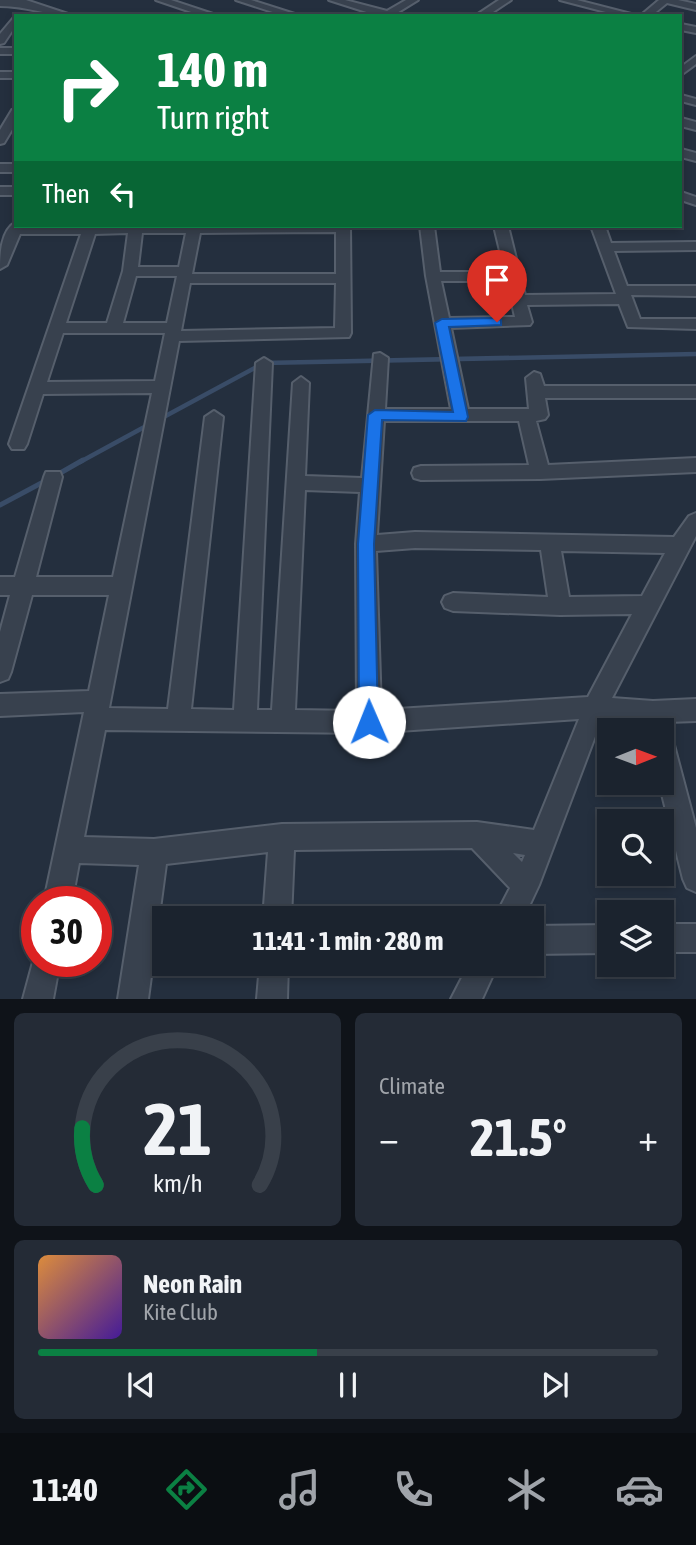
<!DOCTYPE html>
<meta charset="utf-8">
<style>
:root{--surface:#1b232e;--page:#242b36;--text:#f1f3f6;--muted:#a0a4aa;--line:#39404a;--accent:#0b8043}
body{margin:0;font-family:"Asap Condensed",sans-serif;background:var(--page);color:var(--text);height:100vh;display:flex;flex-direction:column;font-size:26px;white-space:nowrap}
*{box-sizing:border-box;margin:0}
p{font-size:23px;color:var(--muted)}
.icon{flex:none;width:38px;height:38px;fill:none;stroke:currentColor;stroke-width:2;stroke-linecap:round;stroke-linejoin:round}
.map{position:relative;height:999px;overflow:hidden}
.drawer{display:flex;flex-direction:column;gap:14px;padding:14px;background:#0f1319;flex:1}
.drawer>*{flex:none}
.banner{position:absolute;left:14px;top:14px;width:668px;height:214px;border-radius:0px;box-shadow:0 4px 10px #0003,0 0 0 2px var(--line);background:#0b8043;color:#fff;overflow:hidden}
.needle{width:46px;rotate:89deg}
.fabs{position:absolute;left:597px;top:718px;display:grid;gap:14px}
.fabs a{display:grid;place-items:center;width:77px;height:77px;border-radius:0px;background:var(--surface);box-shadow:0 4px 10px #0003,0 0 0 2px var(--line);font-size:35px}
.speed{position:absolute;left:21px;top:886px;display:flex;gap:14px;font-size:35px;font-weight:700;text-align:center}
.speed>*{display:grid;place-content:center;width:91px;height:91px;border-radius:50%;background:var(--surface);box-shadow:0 4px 10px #0003,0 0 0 2px var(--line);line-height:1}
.speed .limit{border:10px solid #d22;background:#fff;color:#111}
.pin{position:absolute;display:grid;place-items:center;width:60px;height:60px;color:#fff;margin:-72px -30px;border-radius:50% 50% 50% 0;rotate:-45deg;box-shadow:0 0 7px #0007}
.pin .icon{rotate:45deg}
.me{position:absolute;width:77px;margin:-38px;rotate:359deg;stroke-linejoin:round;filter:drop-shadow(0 0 5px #0008)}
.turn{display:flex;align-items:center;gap:24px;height:147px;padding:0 28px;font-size:32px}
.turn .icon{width:91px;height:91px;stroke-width:2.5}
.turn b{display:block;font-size:49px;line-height:60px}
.then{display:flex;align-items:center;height:66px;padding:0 28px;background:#0003;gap:14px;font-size:26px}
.big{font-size:52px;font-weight:700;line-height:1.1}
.drawer .widget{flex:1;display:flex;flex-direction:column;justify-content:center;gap:10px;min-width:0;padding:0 24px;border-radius:10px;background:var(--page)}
.drawer .dial{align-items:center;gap:0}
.dial svg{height:182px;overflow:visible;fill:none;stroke:var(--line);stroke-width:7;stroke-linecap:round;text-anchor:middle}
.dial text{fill:var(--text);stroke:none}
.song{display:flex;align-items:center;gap:21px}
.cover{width:84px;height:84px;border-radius:10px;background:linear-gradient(135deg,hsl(30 70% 55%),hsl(260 70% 35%))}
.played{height:7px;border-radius:4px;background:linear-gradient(90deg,var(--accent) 45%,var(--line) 45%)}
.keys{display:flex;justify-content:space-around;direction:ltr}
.heat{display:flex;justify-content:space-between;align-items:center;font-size:38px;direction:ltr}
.drawer .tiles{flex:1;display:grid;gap:14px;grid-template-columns:1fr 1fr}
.widget:last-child{grid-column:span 2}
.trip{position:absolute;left:152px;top:906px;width:392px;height:70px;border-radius:0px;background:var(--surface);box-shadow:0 4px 10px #0003,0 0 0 2px var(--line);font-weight:700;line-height:70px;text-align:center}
.tab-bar{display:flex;height:112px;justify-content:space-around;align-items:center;background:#0b0e12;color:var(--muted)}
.tab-bar .icon{width:49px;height:49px}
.tab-bar .on{color:var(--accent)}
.tab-bar b{font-size:32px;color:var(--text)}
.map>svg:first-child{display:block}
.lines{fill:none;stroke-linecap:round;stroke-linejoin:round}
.stream-far1{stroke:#394c67;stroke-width:4.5}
.stream{stroke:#394c67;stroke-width:5}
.minor-casing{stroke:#565f6c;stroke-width:4}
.minor{fill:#38414e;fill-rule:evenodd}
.route{fill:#1a73e8;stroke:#114b97;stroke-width:2}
</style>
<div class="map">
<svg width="696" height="999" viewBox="0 0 696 999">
<rect width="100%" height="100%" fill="#242f3e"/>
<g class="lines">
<!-- stream-far1 -->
<g class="stream-far1">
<polyline points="160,419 264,363 696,354"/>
<polyline points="80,462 148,425"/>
</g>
<!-- stream -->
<g class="stream">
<polyline points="55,476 83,460"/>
<polyline points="0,505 47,480"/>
</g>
<!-- minor casing -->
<g class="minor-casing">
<g id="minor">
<path d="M0,0H26L74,16C48,16 28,6 0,6Z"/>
<polygon points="156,0 171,0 219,16 203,16"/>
<polygon points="236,0 251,0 301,16 285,16"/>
<polygon points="329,0 345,0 387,11 406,0 418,0 392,16 379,16"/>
<polygon points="499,0 511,0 487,16 475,16"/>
<polygon points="560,0 577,0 639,16 621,16"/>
<polygon points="659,0 678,0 696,4 696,10 667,3 651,16 640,16"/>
<polygon points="16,15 19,16 16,16 16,25 4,43 0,44 0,34"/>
<polygon points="681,24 696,27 696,33 681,30"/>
<rect x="0" y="48" width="16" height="6"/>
<polygon points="696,56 696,64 681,75 681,67"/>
<rect x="0" y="72" width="16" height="6"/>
<polygon points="681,95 696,99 696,105 681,101"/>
<polygon points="16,109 16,123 4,143 0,144 0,130 12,110"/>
<polygon points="681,118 696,122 696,130 681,126"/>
<polygon points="681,149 696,153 696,161 681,157"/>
<rect x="0" y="164" width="16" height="8"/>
<rect x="0" y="187" width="16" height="8"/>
<polygon points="681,192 696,197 696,205 681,200"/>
<path d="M16,222V226H350L351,333L349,337L179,341L109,708L168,709L205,417L214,411L223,417L191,709L234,710L256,363L264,358L272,363L257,710H272L293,383L301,377L309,383L305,476L362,478L374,354L380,353L388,358L385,409H451L426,276L420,226H434L440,272H505L494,226H508L525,295L616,294L591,226H605L611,243L696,242V250L614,251L627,286H696V296L631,295L640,319H696V329L628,327L619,304L527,305L532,322L530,325L451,328L468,409H529L526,378L534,372L540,374L544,386H696V398H545L548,415L545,419L536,421L548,465L696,458V472L540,479L421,480L414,478L412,473L414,468L421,466L529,465L519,421H384L377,535L415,532L674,537L689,516L696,513V536L612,698L653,701L696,699V721L668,722L670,730L667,736L674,745L696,828V892L687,888L683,879L659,782H662V730H646L644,722L602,718L539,885L523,919H494L510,888L472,848L294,850L291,919H263L268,852L166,864L148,999H118L139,865L79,863L72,901H44L84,712L0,716V694L89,691L109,595H32L11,672L8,679L0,682V632L10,595H0V577H15L44,477L46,472H60L62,477L36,577H113L152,393L43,394L27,444L24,449H12L9,444L81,234H20L7,265L0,269C0,254 1,230 16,222ZM336,232V274H192L200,233ZM128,233L123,271L107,323H66L95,234ZM142,233H186L179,267H138ZM136,276H177L167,323H123ZM441,281H507L515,317L449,318ZM190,283H336L335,328L181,331ZM63,333H165L155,381L47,382ZM305,490L360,492L356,544L357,711L295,710ZM415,548L541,550L548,597L453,593L445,596L442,602L445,608L453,611L560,615L632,614L588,697L381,710L376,551ZM561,551L665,553L642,596L569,597ZM579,719L534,830L477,822L282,824L154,839L84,837L105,730L369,733ZM513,853L525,855L522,862Z"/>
<rect x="662" y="924" width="34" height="28"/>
<polygon points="609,925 609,953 532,954 532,926"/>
<polygon points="36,951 37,961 60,961 53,999 23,999"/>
<polygon points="260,964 288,964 287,999 257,999"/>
<polygon points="469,964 498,964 482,999 451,999"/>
</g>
</g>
<!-- minor -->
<use href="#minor" class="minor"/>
</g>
<!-- route -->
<polygon class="route" points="497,318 501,320 501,325 449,327 468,417 466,421 382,420 374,544 378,722 375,729 369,731 362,729 359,722 358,544 368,415 375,410 453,412 435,323 442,319"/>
</svg>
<div class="fabs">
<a><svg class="needle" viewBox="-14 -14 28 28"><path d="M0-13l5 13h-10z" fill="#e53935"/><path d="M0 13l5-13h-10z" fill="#a0a4aa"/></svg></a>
<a><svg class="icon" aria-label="search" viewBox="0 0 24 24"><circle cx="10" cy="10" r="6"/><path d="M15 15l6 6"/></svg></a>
<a><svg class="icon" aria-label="layers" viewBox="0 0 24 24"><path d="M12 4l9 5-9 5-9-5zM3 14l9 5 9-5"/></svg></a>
</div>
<div class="speed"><div class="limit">30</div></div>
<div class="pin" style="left:497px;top:322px;background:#d93025"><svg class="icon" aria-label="arrive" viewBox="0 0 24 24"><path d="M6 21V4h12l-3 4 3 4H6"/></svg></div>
<svg class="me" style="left:369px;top:722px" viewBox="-20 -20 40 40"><circle r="19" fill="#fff"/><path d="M0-13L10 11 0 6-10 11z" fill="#1a73e8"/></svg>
<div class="trip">11:41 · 1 min · 280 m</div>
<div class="banner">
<div class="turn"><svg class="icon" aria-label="right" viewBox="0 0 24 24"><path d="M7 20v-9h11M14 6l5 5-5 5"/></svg><div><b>140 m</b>Turn right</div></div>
<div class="then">Then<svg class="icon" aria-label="left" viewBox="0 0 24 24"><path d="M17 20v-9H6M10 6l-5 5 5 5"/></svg></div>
</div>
</div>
<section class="drawer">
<div class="tiles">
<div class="widget dial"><svg viewBox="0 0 100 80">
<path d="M14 69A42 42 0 1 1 86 69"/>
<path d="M14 69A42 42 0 0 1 8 44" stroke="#0b8043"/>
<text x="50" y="56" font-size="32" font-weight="700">21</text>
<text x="50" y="72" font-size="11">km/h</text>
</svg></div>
<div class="widget"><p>Climate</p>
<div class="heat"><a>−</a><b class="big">21.5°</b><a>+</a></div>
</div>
<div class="widget">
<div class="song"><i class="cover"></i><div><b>Neon Rain</b><p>Kite Club</p></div></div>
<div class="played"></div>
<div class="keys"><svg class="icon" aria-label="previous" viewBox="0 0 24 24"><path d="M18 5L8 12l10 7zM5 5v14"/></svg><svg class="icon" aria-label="pause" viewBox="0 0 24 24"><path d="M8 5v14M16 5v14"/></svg><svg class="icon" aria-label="next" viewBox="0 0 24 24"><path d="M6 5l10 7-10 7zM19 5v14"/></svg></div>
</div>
</div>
</section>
<nav class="tab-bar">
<b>11:40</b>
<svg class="icon on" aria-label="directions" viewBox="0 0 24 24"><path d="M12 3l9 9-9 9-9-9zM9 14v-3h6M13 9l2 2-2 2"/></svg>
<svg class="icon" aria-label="music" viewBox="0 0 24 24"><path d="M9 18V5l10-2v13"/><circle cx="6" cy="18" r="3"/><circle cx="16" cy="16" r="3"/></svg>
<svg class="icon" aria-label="phone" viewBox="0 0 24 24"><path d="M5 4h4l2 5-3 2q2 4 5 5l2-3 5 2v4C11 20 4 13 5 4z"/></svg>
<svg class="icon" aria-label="climate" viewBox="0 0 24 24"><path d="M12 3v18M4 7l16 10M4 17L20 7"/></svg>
<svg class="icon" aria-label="car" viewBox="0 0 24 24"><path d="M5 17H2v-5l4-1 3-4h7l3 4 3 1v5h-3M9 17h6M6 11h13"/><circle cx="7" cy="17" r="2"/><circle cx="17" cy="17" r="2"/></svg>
</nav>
